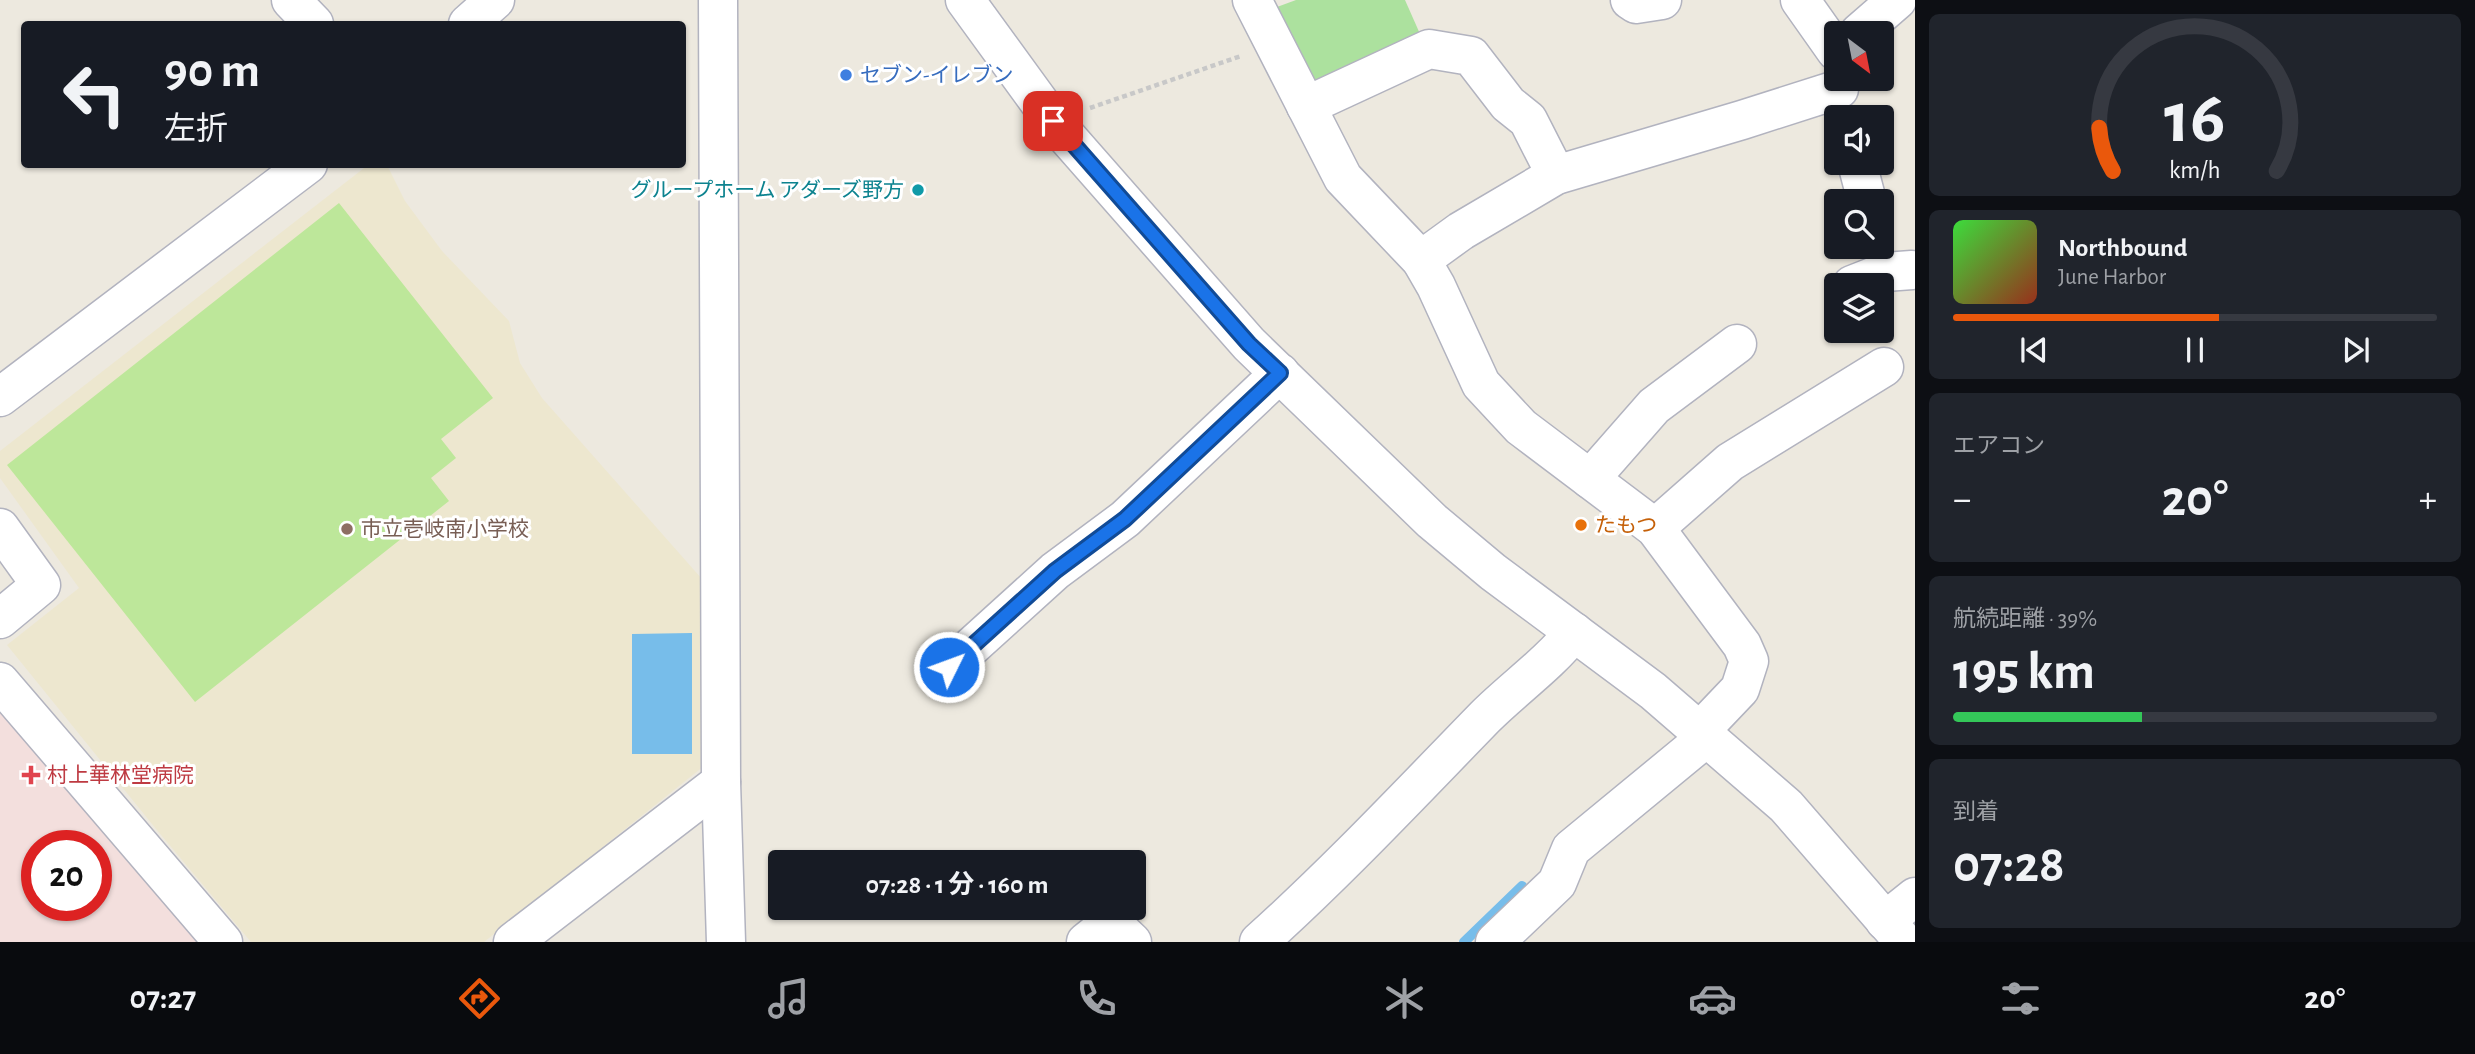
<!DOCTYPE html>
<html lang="ja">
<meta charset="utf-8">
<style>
:root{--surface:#171b24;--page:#20242c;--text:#f1f3f6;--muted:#9ea1a6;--line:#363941;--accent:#ea580c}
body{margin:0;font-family:"Alegreya Sans","Noto Sans JP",sans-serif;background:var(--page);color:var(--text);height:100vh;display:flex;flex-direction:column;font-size:26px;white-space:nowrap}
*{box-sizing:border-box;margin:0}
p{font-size:23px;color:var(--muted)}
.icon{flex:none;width:38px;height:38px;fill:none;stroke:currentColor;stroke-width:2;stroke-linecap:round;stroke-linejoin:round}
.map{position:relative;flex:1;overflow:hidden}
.drawer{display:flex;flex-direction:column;gap:14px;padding:14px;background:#0d0f14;width:560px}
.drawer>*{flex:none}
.banner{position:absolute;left:21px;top:21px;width:665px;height:147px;border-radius:7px;box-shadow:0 2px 5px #0004;background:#171b24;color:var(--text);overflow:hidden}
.needle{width:46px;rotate:148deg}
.tools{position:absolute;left:1824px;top:21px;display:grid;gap:14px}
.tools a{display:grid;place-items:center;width:70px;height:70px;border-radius:7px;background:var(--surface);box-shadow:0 2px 5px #0004;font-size:35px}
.speed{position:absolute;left:21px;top:830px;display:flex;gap:14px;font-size:35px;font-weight:700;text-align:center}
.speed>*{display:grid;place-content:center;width:91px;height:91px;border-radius:50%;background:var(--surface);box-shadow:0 2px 5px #0004;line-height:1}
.speed .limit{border:10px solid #d22;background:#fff;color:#111}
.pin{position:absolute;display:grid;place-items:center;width:60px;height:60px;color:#fff;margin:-30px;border-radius:14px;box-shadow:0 4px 10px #0006}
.me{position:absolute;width:77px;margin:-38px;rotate:48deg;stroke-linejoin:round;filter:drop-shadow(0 0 5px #0008)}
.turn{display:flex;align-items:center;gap:24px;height:147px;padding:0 28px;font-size:32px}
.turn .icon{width:91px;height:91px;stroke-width:2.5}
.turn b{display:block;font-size:49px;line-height:60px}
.big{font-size:52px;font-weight:700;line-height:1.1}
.drawer .card{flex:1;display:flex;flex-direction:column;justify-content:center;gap:10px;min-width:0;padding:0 24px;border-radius:10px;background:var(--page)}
.drawer .dial{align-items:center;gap:0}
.dial svg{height:182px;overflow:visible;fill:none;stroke:var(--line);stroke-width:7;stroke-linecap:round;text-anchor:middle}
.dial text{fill:var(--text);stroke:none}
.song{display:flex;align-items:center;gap:21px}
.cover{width:84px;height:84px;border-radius:10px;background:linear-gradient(135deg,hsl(120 70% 55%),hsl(10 70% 35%))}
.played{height:7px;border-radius:4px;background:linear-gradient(90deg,var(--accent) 55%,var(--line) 55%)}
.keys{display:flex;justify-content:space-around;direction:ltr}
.heat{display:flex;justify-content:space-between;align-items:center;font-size:38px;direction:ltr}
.charge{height:10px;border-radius:5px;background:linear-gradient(90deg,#34c759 39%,var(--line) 0)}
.trip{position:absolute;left:768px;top:850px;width:378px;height:70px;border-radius:7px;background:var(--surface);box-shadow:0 2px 5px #0004;font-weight:700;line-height:70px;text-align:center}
.dock{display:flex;height:112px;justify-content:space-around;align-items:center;background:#090b0e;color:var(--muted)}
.dock .icon{width:49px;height:49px}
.dock .on{color:var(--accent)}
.dock b{font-size:32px;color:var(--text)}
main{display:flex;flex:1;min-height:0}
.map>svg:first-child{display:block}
.education{fill:#ede7cf}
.medical{fill:#f3dfdd;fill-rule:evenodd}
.green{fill:#ace19e}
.pitch{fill:#bde79a}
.water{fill:#77bdea}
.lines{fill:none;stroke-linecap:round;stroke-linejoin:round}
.stream{stroke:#77bdea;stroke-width:10}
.minor-casing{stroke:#b2b3bf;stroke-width:41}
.path{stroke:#c8c8c8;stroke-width:4.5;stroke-dasharray:5 3.5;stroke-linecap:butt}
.minor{stroke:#fff;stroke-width:38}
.route-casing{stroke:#114b97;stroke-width:18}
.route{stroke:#1a73e8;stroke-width:12}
.shop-dot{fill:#3f7fe0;stroke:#fff;stroke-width:2.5}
.culture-dot{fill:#0f9aa8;stroke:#fff;stroke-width:2.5}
.food-dot{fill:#e8710a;stroke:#fff;stroke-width:2.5}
.education-dot{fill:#8d6e63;stroke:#fff;stroke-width:2.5}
.health-dot{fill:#e0444e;stroke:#fff;stroke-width:2.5}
.labels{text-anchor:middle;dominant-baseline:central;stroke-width:6;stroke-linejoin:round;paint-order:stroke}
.shop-label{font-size:21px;fill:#366cbe;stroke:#fff;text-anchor:start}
.culture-label{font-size:21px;fill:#0d838f;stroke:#fff;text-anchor:end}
.food-label{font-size:21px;fill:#c56008;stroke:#fff;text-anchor:start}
.education-label{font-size:21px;fill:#785e54;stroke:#fff;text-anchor:start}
.health-label{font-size:21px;fill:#be3a42;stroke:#fff;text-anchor:start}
</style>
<main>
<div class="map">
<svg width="1915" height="942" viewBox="0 0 1915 942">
<rect width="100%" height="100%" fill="#ede9df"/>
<!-- education -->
<polygon class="education" points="368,165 387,165 405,201 442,251 509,321 520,363 542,398 702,579 709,762 484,942 251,942 156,829 7,645 79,588 0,478 0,451"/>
<!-- medical -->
<path class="medical" d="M0,705L206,942H0ZM37,845H96V905H37Z"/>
<!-- green -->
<polygon class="green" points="1296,0 1405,0 1424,43 1320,91 1277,7"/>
<!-- pitch -->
<polygon class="pitch" points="339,203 493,398 441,439 456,458 431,478 449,501 195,702 7,465"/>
<!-- water -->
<polygon class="water" points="692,633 692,754 632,754 632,634"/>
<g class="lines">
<!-- stream -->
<polyline class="stream" points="1464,942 1522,886"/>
<!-- minor casing -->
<g class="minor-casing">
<g id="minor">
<polyline points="291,0 314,24"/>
<polyline points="718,0 721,782 726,942"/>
<polyline points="965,0 1053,121 1249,344 1432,521 1493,572 1653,691 1786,806 1904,942"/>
<polyline points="1252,0 1343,178 1421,260 1436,286 1481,384 1521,427 1655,528 1742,645 1749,661 1740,689 1700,731"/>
<polyline points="1630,0 1636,4 1662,0"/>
<polyline points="1800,0 1836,51"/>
<polyline points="468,24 495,0"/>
<polyline points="1859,33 1897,0"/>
<polyline points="1306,106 1429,49 1471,56 1508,104 1528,120 1556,175"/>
<polyline points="1857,163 1867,201"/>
<polyline points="1421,260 1461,231 1556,175 1742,120 1839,89"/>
<polyline points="1852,285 1885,272 1912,270"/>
<polyline points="0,397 308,164"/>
<polyline points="1590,479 1654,406 1737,344"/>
<polyline points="0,528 41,585 0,619"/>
<polyline points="1655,528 1730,462 1884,367"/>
<polyline points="949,667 1055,571 1125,519 1280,373"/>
<polyline points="0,682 223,942"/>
<polyline points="1885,921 1915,897"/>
<polyline points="513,942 721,782"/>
<polyline points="1086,942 1111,922 1132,942"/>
<path d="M1259,942C1338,871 1411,793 1485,717C1514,688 1549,664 1574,632"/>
<polyline points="1495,942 1557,883 1571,849 1707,737"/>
</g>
</g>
<!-- path -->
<polyline class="path" points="1090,108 1241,56"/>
<!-- minor -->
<use href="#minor" class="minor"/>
</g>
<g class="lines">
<!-- route casing -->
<g class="route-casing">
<polyline id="route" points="949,667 1055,571 1125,519 1280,373 1249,344 1053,121"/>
</g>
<!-- route -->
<use href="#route" class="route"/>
</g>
<!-- markers -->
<circle class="shop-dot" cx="846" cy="75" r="7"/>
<circle class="culture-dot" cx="918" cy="190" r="7"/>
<circle class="food-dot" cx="1581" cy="525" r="7"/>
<circle class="education-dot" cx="347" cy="529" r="7"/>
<path class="health-dot" d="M27.5 764.5h7v7h7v7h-7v7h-7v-7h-7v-7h7z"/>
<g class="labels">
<!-- shop labels -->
<g class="shop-label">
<text x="860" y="75">セブン-イレブン</text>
</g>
<!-- culture labels -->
<g class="culture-label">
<text x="904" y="190">グループホーム アダーズ野方</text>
</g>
<!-- food labels -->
<g class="food-label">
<text x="1595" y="525">たもつ</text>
</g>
<!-- education labels -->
<g class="education-label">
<text x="361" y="529">市立壱岐南小学校</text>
</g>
<!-- health labels -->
<g class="health-label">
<text x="47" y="775">村上華林堂病院</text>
</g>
</g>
</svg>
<div class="tools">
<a><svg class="needle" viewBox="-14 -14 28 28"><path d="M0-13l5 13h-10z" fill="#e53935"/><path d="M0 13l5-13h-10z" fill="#9ea1a6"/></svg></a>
<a><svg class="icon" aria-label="sound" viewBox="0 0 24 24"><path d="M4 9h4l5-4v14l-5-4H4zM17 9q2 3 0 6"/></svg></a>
<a><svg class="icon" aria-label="search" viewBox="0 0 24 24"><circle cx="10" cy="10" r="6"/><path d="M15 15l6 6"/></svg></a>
<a><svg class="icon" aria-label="layers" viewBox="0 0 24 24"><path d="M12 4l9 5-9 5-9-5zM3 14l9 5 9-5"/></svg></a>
</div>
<div class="speed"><div class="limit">20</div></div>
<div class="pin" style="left:1053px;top:121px;background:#d93025"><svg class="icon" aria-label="arrive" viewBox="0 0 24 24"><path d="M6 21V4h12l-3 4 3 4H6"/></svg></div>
<svg class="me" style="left:949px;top:667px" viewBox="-20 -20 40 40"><circle r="17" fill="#1a73e8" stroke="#fff" stroke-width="3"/><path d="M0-11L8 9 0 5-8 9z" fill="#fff"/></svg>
<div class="trip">07:28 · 1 分 · 160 m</div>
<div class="banner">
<div class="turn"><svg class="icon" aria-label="left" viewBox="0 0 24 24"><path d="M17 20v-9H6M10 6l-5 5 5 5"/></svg><div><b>90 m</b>左折</div></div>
</div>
</div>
<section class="drawer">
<div class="card dial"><svg viewBox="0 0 100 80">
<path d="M14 69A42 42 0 1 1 86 69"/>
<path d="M14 69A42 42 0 0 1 8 50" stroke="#ea580c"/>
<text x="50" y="56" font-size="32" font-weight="700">16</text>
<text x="50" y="72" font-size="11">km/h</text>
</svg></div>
<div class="card">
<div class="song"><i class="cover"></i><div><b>Northbound</b><p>June Harbor</p></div></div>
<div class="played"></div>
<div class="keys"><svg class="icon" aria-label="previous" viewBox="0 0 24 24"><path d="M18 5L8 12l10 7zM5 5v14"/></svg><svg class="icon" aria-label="pause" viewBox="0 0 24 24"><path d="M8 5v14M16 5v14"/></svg><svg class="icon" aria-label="next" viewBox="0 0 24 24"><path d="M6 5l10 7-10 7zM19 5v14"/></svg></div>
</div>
<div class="card"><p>エアコン</p>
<div class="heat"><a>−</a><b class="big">20°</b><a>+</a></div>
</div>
<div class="card"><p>航続距離 · 39%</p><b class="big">195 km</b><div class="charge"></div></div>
<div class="card"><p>到着</p><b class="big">07:28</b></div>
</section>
</main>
<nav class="dock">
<b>07:27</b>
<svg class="icon on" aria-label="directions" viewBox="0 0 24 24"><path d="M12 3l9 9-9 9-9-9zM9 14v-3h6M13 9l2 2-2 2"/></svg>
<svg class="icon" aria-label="music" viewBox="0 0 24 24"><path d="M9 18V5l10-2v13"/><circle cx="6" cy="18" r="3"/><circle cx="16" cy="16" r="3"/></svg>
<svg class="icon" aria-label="phone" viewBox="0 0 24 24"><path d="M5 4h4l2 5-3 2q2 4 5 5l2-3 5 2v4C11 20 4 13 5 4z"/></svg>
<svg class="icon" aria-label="climate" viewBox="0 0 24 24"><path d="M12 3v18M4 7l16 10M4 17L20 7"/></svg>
<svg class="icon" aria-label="car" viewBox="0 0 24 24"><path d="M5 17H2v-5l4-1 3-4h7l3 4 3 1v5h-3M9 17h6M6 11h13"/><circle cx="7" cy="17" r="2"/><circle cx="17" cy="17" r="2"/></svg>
<svg class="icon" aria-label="filters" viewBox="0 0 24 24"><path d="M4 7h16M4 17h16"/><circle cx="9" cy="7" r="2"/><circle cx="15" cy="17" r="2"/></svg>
<b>20°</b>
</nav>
